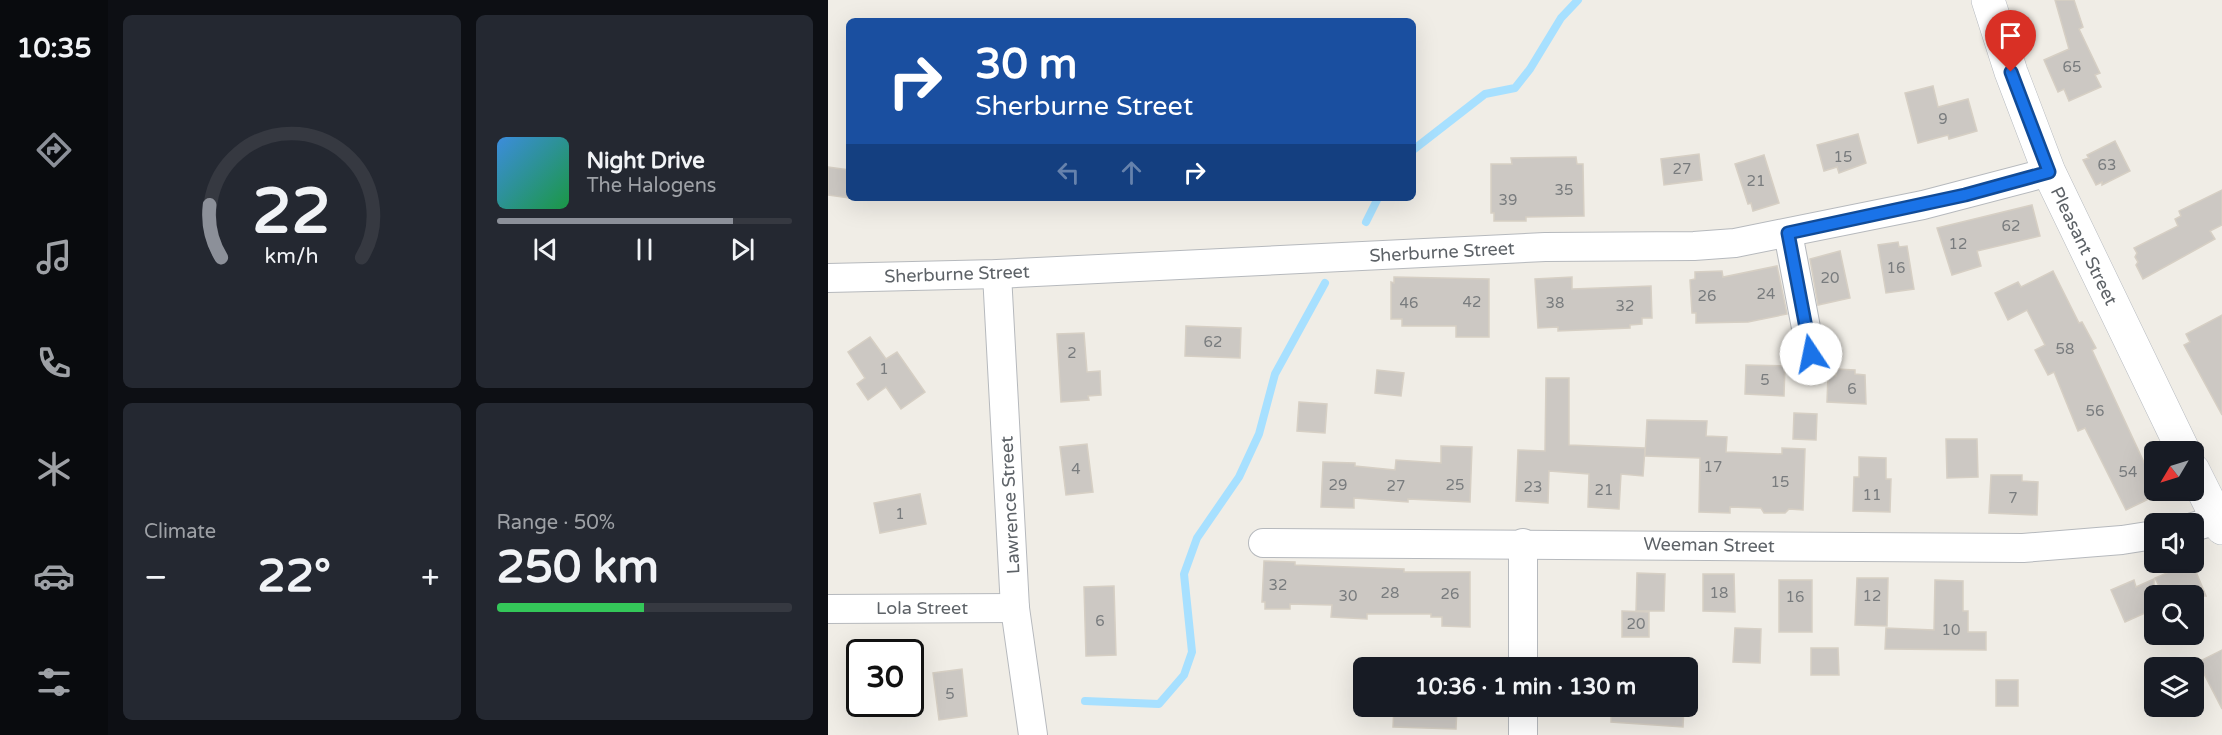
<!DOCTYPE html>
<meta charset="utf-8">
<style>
:root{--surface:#171b24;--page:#242831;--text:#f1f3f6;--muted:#9ea1a6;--line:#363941;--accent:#8c9099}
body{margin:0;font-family:"Varela Round",sans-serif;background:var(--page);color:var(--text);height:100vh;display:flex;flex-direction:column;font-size:22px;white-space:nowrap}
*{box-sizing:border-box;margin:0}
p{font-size:20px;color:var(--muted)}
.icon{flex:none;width:33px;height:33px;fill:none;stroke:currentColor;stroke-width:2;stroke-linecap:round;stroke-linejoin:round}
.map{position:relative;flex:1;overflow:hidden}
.side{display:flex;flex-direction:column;gap:15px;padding:15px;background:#0d0f14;width:720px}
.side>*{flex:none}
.banner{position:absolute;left:18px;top:18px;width:570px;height:183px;border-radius:9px;box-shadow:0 6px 24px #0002;background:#1a4fa0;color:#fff;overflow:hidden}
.needle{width:39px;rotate:232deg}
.controls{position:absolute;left:1316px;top:441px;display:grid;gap:12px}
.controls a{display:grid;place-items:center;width:60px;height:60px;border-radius:9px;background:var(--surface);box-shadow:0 6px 24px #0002;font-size:30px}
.speed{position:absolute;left:18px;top:639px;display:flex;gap:12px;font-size:30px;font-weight:700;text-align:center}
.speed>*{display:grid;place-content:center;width:78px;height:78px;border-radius:50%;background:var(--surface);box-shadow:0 6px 24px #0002;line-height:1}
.speed .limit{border:3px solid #111;border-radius:9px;background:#fff;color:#111}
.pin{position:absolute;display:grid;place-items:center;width:51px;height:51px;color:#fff;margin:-62px -26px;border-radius:50% 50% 50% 0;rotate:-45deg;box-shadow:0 0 6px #0007}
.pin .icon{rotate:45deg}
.me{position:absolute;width:66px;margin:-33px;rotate:349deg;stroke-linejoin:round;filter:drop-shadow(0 0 4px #0008)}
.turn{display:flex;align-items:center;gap:21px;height:126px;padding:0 30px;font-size:27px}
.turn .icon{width:78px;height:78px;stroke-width:2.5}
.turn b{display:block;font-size:42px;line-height:51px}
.lanes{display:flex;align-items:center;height:57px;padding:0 30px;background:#0003;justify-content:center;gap:30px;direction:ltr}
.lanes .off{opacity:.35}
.big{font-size:45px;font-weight:800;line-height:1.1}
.side .widget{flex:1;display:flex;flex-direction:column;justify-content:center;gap:9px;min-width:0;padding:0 21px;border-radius:9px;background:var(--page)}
.side .dial{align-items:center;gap:0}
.dial svg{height:156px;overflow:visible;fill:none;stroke:var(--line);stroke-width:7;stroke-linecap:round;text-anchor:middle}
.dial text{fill:var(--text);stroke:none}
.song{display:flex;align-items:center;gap:18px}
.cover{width:72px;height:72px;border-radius:9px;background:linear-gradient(135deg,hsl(210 70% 55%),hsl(140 70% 35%))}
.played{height:6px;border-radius:3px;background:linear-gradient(90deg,var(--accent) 80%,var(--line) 80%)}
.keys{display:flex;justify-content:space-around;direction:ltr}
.heat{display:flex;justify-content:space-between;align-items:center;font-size:33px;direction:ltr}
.charge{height:9px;border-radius:4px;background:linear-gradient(90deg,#34c759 50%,var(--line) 0)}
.side .tiles{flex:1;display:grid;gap:15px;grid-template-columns:repeat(2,1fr)}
.trip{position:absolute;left:525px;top:657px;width:345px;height:60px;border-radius:9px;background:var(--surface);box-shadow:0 6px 24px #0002;font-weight:800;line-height:60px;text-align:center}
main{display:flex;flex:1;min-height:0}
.tab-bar{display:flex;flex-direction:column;width:108px;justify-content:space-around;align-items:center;background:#090b0e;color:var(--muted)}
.tab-bar .icon{width:42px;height:42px}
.tab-bar .active{color:var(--accent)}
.tab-bar b{font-size:27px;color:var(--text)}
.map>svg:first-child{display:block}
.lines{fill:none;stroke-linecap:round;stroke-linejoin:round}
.stream{stroke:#a7e0ff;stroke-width:8}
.building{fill:#ccc8c3;stroke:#d6cfc4;stroke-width:1.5}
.minor-casing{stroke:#b6b9bd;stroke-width:30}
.secondary-casing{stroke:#b7bbc0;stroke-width:34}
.minor{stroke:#fff;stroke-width:28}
.secondary{stroke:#fff;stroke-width:33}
.route-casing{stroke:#114b97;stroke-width:15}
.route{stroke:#1a73e8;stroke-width:10}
.labels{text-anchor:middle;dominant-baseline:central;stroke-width:5;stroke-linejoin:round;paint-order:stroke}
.number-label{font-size:15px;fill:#797c7e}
.street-label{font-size:18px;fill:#5d6267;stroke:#fff}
</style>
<main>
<nav class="tab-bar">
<b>10:35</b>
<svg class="icon active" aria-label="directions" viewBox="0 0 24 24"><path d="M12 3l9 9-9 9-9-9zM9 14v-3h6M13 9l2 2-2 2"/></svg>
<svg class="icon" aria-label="music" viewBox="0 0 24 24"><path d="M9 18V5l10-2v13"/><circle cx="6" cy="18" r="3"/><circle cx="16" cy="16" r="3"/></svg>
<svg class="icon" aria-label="phone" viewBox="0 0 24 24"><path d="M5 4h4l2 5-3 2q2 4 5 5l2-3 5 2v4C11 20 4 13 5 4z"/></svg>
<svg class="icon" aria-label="climate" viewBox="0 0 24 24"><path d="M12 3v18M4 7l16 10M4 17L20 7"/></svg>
<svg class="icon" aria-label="car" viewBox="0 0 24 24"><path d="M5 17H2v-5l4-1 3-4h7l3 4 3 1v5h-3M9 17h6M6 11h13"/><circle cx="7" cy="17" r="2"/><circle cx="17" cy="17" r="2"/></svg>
<svg class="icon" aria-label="filters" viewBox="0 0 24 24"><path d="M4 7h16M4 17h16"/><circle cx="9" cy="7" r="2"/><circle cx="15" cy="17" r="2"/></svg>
</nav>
<section class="side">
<div class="tiles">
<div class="widget dial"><svg viewBox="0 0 100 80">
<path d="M14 69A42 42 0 1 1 86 69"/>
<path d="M14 69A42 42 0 0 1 8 42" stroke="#8c9099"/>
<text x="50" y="56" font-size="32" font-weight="700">22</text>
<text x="50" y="72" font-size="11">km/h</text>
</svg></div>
<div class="widget">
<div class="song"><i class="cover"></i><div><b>Night Drive</b><p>The Halogens</p></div></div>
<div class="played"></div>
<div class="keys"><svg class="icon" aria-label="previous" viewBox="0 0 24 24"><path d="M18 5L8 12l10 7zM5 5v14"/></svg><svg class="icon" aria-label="pause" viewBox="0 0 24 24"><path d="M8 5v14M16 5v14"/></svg><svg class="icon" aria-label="next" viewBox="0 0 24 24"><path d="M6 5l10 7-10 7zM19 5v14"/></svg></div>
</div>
<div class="widget"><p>Climate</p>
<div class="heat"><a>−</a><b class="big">22°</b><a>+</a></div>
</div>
<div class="widget"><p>Range · 50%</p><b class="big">250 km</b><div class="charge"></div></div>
</div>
</section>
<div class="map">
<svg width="1394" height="735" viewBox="0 0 1394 735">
<rect width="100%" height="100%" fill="#f0ede6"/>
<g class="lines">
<!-- stream -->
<g class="stream">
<polyline points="585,150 657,94 687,88 702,69 733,18 750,0"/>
<polyline points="538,222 550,198"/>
<polyline points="257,701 331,704 356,675 364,652 356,574 369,538 411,477 431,434 447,374 497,283"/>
</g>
</g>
<!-- building -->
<g class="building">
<polygon points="1227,0 1246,0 1255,27 1251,29 1272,73 1267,75 1273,87 1241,101 1236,89 1230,92 1216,60 1241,49"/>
<polygon points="1105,86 1110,107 1140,99 1149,131 1121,139 1120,135 1090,143 1077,93"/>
<polygon points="1030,134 1038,163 1011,173 1009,167 996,171 989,145"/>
<polygon points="1287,141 1302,171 1274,185 1274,182 1268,185 1255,160 1261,158 1259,155"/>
<polygon points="871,154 874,180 836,185 833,159"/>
<polygon points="936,155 951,203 925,211 923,203 920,204 907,164"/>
<polygon points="748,157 749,164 755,164 756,216 698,217 698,221 666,221 666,213 663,213 663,164 684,164 683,158"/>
<polygon points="0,167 21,170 21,198 0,195"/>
<polygon points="1394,190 1394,225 1382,231 1387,239 1315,279 1308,265 1310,262 1307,257 1309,253 1306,248 1350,226 1347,219 1353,216 1351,211"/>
<polygon points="1204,205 1212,236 1149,251 1153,266 1124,275 1109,228"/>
<polygon points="1070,242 1071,247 1079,246 1086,289 1058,293 1050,245"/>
<polygon points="1012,251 1022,298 990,305 982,259"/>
<polygon points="949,266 959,314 920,322 868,323 868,313 864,313 862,280 867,279 867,272 894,271 895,277"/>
<polygon points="1225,271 1251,323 1254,322 1268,348 1264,350 1326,484 1326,490 1329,490 1331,494 1298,510 1257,428 1250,431 1226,372 1220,375 1207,350 1217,345 1199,310 1180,320 1167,293 1190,282 1193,287"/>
<polygon points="566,277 661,279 661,337 628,337 628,326 574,326 574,319 563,319 563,282 566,283"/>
<polygon points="744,277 744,289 823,286 824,318 814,318 814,324 802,325 802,328 730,331 730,327 710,328 707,279"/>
<polygon points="1394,315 1394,415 1356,345 1362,342 1358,334"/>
<polygon points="358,326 413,328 412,358 357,356"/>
<polygon points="256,333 259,372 272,371 273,395 260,396 261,400 233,402 229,334"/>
<polygon points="42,337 58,359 69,352 97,392 73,409 58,387 40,400 29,384 37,378 20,352"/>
<polygon points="918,365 957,366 956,396 917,394"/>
<polygon points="1008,369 1027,370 1027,374 1037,375 1038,404 999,402 1000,375 1008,376"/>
<polygon points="549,370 576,373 573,396 547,393"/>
<polygon points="718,378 741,378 741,445 817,448 815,476 793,474 791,509 760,507 761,474 721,471 720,503 688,501 690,450 717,451"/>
<polygon points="471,402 499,404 497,433 469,431"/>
<polygon points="966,413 989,414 988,440 965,439"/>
<polygon points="819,420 879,421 878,436 899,437 898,452 954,454 954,448 977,449 975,510 961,509 957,513 936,513 933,508 902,507 902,513 871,512 872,458 817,456"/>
<polygon points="1118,439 1149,439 1150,477 1119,478"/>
<polygon points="259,444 265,492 238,495 232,447"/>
<polygon points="613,446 644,447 642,502 580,499 580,502 526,498 526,508 493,507 495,462 527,463 527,466 567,470 568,460 613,463"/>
<polygon points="1031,457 1058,458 1058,479 1063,479 1062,512 1025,511 1026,477 1031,477"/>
<polygon points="1163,475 1194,475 1194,481 1210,482 1209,515 1161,513"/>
<polygon points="92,494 98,524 52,533 46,503"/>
<polygon points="436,561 467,562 467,565 576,569 576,572 642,572 642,627 614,626 614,617 603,617 603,614 539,614 539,619 503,617 504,605 462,604 462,609 437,609 437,602 434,602"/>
<polygon points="1364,562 1378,596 1336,596 1327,578"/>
<polygon points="809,573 837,574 836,611 808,611"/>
<polygon points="875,574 906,574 907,612 875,611"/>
<polygon points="1029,578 1060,578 1059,626 1027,625"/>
<polygon points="1326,579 1326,609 1297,622 1283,590 1306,580 1308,587"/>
<rect x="951" y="580" width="33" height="52"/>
<polygon points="1107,580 1135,581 1135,611 1140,611 1140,632 1158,632 1158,650 1057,649 1058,628 1106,630"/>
<polygon points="286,586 288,655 258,656 256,587"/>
<polygon points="794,611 821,612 821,637 794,637"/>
<polygon points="907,628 933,629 932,663 905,662"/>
<polygon points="983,648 1010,648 1011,675 983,675"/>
<polygon points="1394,650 1394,709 1370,662"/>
<polygon points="134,669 139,716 111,720 105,673"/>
<rect x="1168" y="680" width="22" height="26"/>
<polygon points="566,706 629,706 628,729 565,727"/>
<polygon points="783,706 856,706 855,727 783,722"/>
</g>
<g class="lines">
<!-- minor casing -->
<g class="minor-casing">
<g id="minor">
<polyline points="960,233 983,354"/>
<polyline points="169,274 187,608 205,735"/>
<polyline points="0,278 169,274 717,247 866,246 907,243 1095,205 1221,172"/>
<polyline points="1365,527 1389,520"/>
<polyline points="435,543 1195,548 1294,540 1326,535"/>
<polyline points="0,609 187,608"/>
<polyline points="695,668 695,543"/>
<polyline points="695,735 695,706"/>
</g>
</g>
<!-- secondary casing -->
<g class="secondary-casing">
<g id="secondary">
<polyline points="1160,0 1183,72 1221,172 1356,452"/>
<polyline points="1365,470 1394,528"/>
</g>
</g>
<!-- minor -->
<use href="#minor" class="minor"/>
<!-- secondary -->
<use href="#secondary" class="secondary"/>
</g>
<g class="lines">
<!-- route casing -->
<g class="route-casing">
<polyline id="route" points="983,354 960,233 1137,195 1221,172 1183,72"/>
</g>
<!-- route -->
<use href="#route" class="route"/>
</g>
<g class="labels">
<!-- number labels -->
<g class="number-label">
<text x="1244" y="67">65</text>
<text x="1115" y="119">9</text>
<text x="1015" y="157">15</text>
<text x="1279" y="165">63</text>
<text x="854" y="169">27</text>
<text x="928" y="181">21</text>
<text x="736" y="190">35</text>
<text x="680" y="200">39</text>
<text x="1183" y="226">62</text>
<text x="1130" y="244">12</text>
<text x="1068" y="268">16</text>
<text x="1002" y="278">20</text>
<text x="938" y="294">24</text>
<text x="879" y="296">26</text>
<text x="644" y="302">42</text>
<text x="581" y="303">46</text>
<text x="727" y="303">38</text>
<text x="797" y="306">32</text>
<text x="385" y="342">62</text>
<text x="1237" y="349">58</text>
<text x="244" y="353">2</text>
<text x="56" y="369">1</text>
<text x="937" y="380">5</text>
<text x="1024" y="389">6</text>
<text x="1267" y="411">56</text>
<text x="885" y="467">17</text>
<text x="248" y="469">4</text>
<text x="1300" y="472">54</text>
<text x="952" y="482">15</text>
<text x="510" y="485">29</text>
<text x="627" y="485">25</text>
<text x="568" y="486">27</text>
<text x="705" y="487">23</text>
<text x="776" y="490">21</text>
<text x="1044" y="495">11</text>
<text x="1185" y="498">7</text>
<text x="72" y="514">1</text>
<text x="450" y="585">32</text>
<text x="562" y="593">28</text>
<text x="891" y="593">18</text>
<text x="622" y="594">26</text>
<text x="520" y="596">30</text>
<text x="1044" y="596">12</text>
<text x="967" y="597">16</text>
<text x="272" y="621">6</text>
<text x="808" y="624">20</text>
<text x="1123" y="630">10</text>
<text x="122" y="694">5</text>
</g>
<!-- street labels -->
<g class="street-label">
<text transform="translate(1256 246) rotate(64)">Pleasant Street</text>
<text transform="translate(614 252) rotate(-3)">Sherburne Street</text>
<text transform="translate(129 274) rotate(-2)">Sherburne Street</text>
<text transform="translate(182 505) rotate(-93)">Lawrence Street</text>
<text transform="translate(881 545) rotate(1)">Weeman Street</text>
<text x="94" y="608">Lola Street</text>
</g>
</g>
</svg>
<div class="controls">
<a><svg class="needle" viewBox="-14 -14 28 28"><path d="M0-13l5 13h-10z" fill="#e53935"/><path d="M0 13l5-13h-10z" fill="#9ea1a6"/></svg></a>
<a><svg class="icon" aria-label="sound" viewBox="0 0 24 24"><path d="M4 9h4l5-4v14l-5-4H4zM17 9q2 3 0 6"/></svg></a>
<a><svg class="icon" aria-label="search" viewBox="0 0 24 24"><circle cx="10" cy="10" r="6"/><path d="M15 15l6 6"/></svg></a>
<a><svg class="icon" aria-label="layers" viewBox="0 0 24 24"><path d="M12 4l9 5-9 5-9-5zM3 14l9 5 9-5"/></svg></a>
</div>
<div class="speed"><div class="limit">30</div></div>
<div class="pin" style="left:1183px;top:72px;background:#d93025"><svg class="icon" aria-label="arrive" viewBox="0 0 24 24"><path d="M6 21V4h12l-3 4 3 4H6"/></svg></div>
<svg class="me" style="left:983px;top:354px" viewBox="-20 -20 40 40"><circle r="19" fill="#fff"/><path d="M0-13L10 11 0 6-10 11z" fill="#1a73e8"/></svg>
<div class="trip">10:36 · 1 min · 130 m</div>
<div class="banner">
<div class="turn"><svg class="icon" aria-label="right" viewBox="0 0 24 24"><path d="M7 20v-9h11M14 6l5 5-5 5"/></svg><div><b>30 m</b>Sherburne Street</div></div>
<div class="lanes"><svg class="icon off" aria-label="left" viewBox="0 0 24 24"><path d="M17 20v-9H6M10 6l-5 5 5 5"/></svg><svg class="icon off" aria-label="ahead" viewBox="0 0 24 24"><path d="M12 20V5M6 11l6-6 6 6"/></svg><svg class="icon" aria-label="right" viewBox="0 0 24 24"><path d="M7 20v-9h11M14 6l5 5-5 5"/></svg></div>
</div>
</div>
</main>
